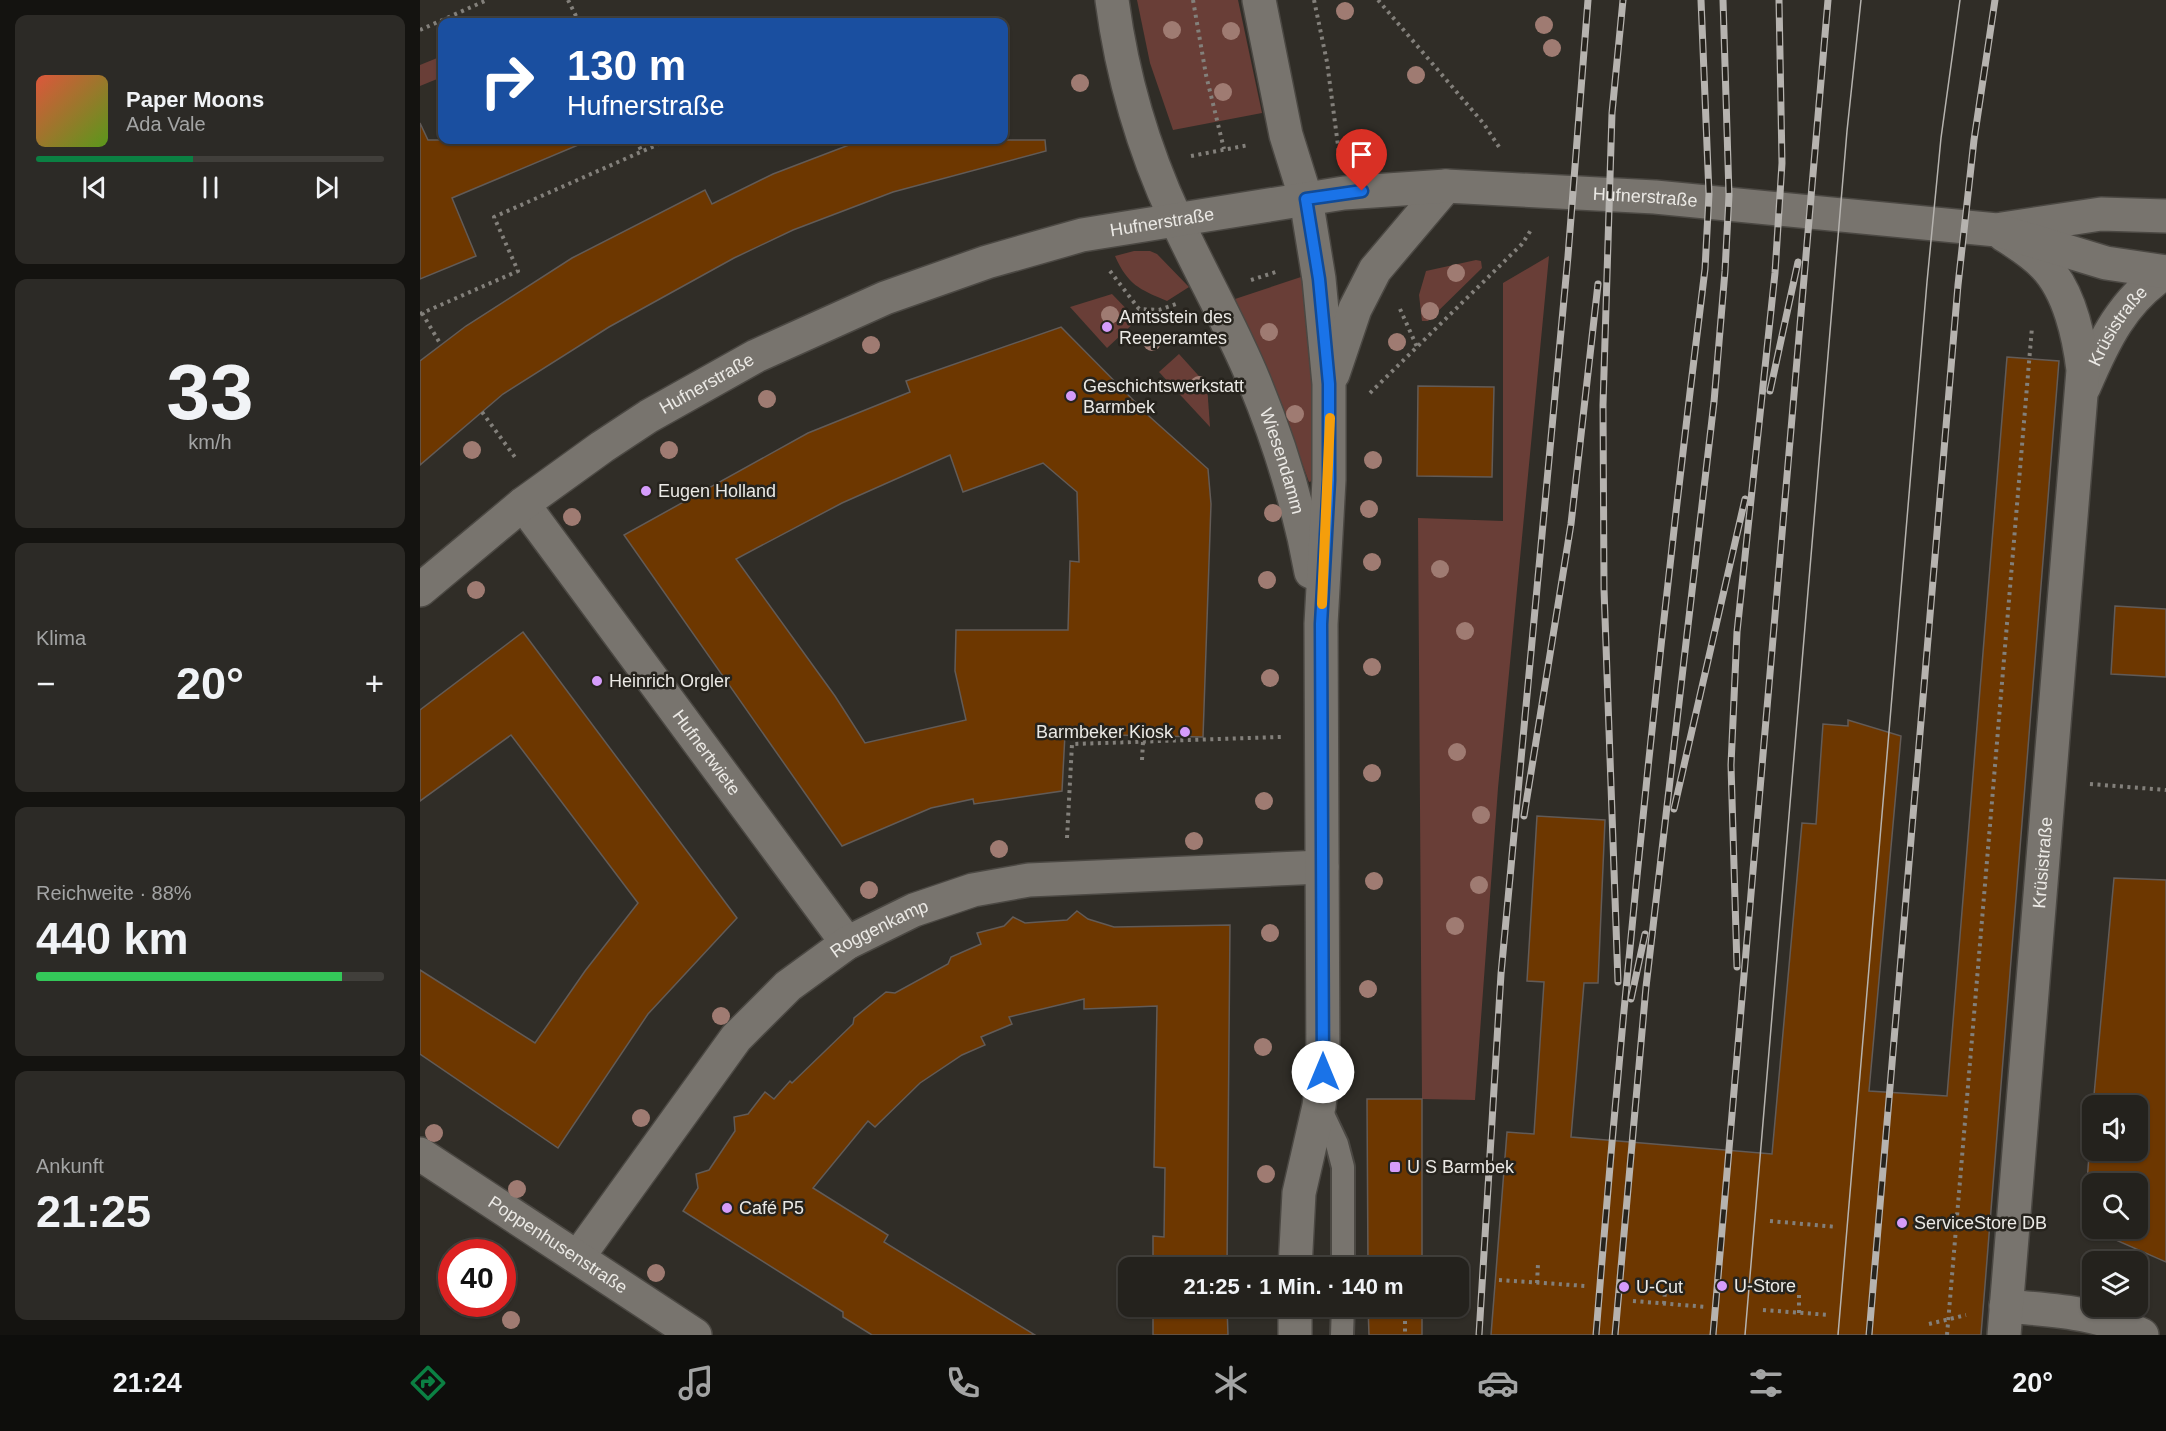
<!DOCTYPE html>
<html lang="de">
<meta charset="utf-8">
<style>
:root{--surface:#24221d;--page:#2c2a26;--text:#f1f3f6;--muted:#a3a4a4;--line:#413f3b;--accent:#0b8043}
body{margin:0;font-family:Arial,sans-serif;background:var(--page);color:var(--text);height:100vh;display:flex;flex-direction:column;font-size:22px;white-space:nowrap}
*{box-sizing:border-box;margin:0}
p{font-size:20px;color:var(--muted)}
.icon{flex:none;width:33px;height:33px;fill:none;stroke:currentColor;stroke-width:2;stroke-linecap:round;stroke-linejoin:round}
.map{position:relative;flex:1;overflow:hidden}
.sheet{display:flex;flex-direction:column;gap:15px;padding:15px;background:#141310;width:420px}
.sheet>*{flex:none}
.hud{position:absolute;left:18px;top:18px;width:570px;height:126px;border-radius:12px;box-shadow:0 2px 4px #0004,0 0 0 2px var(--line);background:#1a4fa0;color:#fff;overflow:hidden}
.buttons{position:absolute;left:1662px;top:1095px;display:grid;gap:12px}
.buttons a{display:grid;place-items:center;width:66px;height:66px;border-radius:12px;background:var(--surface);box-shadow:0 2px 4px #0004,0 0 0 2px var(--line);font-size:30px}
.speed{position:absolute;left:18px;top:1239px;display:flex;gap:12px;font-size:30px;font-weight:700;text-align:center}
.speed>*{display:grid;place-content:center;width:78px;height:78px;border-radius:50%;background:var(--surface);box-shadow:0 2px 4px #0004,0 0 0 2px var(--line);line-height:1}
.speed .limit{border:9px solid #d22;background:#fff;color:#111}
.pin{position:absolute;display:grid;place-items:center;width:51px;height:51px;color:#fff;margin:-62px -26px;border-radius:50% 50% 50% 0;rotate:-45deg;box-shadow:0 0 6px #0007}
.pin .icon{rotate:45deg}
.me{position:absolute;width:66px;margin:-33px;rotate:0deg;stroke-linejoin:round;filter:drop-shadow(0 0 4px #0008)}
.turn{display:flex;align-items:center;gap:21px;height:126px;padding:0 30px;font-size:27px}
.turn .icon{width:78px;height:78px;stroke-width:2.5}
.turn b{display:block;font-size:42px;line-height:51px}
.big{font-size:45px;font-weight:600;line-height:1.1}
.sheet .card{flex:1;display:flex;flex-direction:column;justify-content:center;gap:9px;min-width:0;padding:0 21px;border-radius:12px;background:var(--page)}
.sheet .dial{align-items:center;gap:0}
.dial b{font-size:78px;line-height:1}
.song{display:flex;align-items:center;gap:18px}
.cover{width:72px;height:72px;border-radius:9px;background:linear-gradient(135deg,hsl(10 70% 55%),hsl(90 70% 35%))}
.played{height:6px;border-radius:3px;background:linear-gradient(90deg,var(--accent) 45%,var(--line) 45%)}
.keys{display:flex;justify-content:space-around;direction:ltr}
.heat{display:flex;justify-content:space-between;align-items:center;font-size:33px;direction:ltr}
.charge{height:9px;border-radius:4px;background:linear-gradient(90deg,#34c759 88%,var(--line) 0)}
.trip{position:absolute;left:698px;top:1257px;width:351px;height:60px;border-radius:12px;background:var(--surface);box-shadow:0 2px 4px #0004,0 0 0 2px var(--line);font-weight:600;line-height:60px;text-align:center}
.tab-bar{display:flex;height:96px;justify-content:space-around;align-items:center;background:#0e0e0c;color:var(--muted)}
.tab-bar .icon{width:42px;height:42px}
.tab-bar .active{color:var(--accent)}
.tab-bar b{font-size:27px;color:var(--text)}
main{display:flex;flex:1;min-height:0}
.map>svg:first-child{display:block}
.green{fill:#693e37}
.building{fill:#6d3700;stroke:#625b57;stroke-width:1.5;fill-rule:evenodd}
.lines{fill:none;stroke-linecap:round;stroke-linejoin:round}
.service-casing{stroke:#4b4843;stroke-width:26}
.pedestrian-casing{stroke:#4b4843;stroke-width:36}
.minor-casing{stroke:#4b4843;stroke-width:36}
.tertiary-casing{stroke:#4b4843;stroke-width:36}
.secondary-casing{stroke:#4b4843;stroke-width:36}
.path{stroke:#83807b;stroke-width:4;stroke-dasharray:3 4.5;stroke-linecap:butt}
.service{stroke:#78746e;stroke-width:22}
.pedestrian{stroke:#78746e;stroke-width:33}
.minor{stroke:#78746e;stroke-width:33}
.tertiary{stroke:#78746e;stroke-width:33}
.secondary{stroke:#78746e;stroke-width:33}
.tram{stroke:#b6b3af;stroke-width:1.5}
.rail-casing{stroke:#b6b3af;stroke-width:7}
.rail{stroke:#26231d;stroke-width:4.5;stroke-dasharray:14;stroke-linecap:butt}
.tree{fill:#9f7b72}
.route-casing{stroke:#114b97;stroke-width:15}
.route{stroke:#1a73e8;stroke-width:10}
.slow{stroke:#f59e0b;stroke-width:10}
.poi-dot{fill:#d59cfb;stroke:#26231d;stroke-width:2}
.labels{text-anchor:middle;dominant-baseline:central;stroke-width:5;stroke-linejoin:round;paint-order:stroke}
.street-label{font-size:18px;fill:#ebe9e5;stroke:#26231d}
.poi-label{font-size:18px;fill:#ebe9e5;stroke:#26231d;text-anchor:start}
</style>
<main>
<section class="sheet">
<div class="card">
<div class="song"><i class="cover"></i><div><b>Paper Moons</b><p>Ada Vale</p></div></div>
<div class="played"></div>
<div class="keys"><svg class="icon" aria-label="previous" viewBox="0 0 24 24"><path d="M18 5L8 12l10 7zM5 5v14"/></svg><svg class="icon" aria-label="pause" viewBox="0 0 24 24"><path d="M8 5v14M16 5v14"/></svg><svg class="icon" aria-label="next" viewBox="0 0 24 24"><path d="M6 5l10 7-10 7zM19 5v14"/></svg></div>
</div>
<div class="card dial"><b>33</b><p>km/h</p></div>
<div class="card"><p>Klima</p>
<div class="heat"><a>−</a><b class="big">20°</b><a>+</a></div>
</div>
<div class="card"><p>Reichweite · 88%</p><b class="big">440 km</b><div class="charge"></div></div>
<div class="card"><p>Ankunft</p><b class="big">21:25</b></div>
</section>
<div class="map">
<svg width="1746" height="1335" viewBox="0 0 1746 1335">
<rect width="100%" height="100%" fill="#302d27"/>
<!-- green -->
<g class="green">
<polygon points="717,0 818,0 842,113 753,130 730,63"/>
<polygon points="22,56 22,77 0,86 0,65"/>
<path d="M714,251H730L737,254L769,287L747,301C719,289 708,285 695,256Z"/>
<polygon points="1129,256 1078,788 1055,1100 1002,1099 998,518 1083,521 1083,283"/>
<polygon points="1056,260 1061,261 1062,268 1008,321 1002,321 999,295 1006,271"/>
<polygon points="884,276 893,375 896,480 889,482 853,386 815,299"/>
<polygon points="692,294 717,320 687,348 650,307"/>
<polygon points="759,354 787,385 790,427 739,372"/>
</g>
<!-- building -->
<g class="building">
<polygon points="0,123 8,140 170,140 32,198 56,256 0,279"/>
<polygon points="442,140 625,140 626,151 473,192 373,230 314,258 189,327 83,394 0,465 0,361 46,326 152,258 285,190 292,204 353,174"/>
<path d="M641,327L730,417L788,469L791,504L783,737L645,734L642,791L554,804L553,799L511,808L422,846L204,535L388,433L490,392L486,381ZM530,455L543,492L623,463L657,492L659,562L650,561L648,630H536L535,671L546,720L445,743L415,696L316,559L422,503Z"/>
<polygon points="1587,357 1639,361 1561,1335 1071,1335 1087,1132 1114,1134 1124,982 1107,981 1117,816 1185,820 1178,983 1164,983 1151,1137 1352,1154 1382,823 1396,824 1403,724 1428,726 1428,720 1481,736 1449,1091 1527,1096"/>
<polygon points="998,386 1074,387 1072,477 997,476"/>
<polygon points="1695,606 1746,609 1746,677 1691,674"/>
<polygon points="103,632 317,918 228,1014 138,1148 0,1054 0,970 115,1043 165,971 218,903 91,735 0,801 0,710"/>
<path d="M1694,878L1746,880V1262L1664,1226L1672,1112V1150H1718V1106H1673ZM1672,1184H1718V1228H1672Z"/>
<polygon points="657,911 668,919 694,927 810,925 807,1268 733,1268 733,1236 744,1237 745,1168 734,1167 737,1006 664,1009 664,999 589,1017 592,1024 561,1037 565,1045 542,1055 500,1083 455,1127 448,1121 393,1188 468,1235 464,1242 615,1335 452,1335 423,1317 423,1312 263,1211 278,1188 276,1174 289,1170 315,1131 314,1117 328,1114 345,1092 354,1099 370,1081 372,1083 433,1024 434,1018 466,992 475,993 528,964 531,957 561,944 557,933 584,926 593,917 605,923 647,920"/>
<polygon points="947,1099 1002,1099 1002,1268 948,1268"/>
<polygon points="733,1306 807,1306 808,1335 733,1335"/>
<polygon points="948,1306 1002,1306 1002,1335 949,1335"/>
</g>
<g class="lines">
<!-- service casing -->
<g class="service-casing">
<g id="service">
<polyline points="899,1106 917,1144 923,1167 923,1268"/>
<polyline points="922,1335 923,1306"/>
</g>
</g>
<!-- pedestrian casing -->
<g class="pedestrian-casing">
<path id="pedestrian" d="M1586,1306C1638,1311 1674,1311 1722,1335"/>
</g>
<!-- minor casing -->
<g class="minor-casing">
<g id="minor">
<path id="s1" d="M1664,387C1684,340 1703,300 1746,272"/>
<path id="s2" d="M103,504L427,943"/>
<path id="s3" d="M158,1257L316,1038L368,986L427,943L494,910L553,890L609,880L902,867"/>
<path id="s4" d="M1584,1335L1663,370C1659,336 1649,291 1625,266C1613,253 1598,244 1584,235"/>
</g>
</g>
<!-- tertiary casing -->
<g class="tertiary-casing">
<g id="tertiary">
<path id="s5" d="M692,0C702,76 723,148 755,217C780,272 811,325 834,381C860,444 879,506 891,572"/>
<polyline points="839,0 866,135 886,199 899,279 909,384 909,480 901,624 903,1072 899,1106 879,1193 875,1268"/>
<polyline points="913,374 935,309 955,270 1026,186"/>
<path id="s6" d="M0,1154L275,1335"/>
<polyline points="875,1335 875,1306"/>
</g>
</g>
<!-- secondary casing -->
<g class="secondary-casing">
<g id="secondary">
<polyline points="1582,229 1681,214 1746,216"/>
<path id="s7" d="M0,590L103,504L182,447L229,416L336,356L465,298L567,262L662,235L924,193L1026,186L1235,197L1577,230L1686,263L1746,272"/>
</g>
</g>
<!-- path -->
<g class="path">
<polyline points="148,0 159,22"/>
<polyline points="773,0 786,75 804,149"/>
<polyline points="894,0 907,62 919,153"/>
<polyline points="958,0 1064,124 1081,150"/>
<polyline points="0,30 67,0"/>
<polyline points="216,140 222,152"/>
<polyline points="771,156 829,145"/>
<polyline points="690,271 719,309 739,310 756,304"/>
<polyline points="831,280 859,271"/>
<polyline points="980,309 998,349"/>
<polyline points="2,313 21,345"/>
<polyline points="0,314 98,271 74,217 241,143"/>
<polyline points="950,393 1102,244 1111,230"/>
<polyline points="62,412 97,460"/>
<polyline points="722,760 723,742"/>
<polyline points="1670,784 1746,790"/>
<polyline points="647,838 652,744 861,737"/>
<polyline points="1350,1221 1417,1227"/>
<polyline points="1079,1280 1166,1286"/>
<polyline points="1117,1283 1118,1264"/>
<polyline points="1213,1301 1287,1307"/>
<polyline points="1244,1304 1245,1290"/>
<polyline points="985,1306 985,1335"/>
<polyline points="1343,1310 1410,1315"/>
<polyline points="1379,1313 1379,1292"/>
<polyline points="1509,1324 1546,1315"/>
<polyline points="1527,1335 1612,327"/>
</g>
<!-- service -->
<use href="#service" class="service"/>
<!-- pedestrian -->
<use href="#pedestrian" class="pedestrian"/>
<!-- minor -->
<use href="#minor" class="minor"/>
<!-- tertiary -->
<use href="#tertiary" class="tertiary"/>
<!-- secondary -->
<use href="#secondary" class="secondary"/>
<!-- tram -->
<g class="tram">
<polyline points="1325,1335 1427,131 1441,0"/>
<polyline points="1418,1335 1507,282 1521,138 1540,0"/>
</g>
<!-- rail casing -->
<g class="rail-casing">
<g id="rail">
<polyline points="1350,391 1378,262"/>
<polyline points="1254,809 1325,499"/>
<polyline points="1104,816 1151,524 1178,284"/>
<polyline points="1317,967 1311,765 1317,632 1355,273 1362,163 1359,0"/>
<polyline points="1198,982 1184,589 1183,405 1192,113 1203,0"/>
<polyline points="1211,999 1225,934"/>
<polyline points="1059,1335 1081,974 1148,256 1168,0"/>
<path d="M1176,1335C1204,979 1241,624 1285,269L1289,194L1281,0"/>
<polyline points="1195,1335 1226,987 1294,402 1305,271 1309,195 1303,0"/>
<polyline points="1293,1335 1408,0"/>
<polyline points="1449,1335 1538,285 1554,140 1575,0"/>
</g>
</g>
<!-- rail -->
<use href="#rail" class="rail"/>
</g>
<!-- trees -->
<g class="tree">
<circle cx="925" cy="11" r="9"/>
<circle cx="1124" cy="25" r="9"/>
<circle cx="752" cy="30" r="9"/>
<circle cx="811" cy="31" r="9"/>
<circle cx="1132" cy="48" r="9"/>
<circle cx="996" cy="75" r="9"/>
<circle cx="660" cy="83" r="9"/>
<circle cx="803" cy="92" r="9"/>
<circle cx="1036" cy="273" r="9"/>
<circle cx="1010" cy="311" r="9"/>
<circle cx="690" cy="315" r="9"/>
<circle cx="849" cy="332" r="9"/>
<circle cx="732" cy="342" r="9"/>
<circle cx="977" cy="342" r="9"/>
<circle cx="451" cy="345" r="9"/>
<circle cx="779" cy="385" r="9"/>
<circle cx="347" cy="399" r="9"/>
<circle cx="875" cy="414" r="9"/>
<circle cx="52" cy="450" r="9"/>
<circle cx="249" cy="450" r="9"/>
<circle cx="953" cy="460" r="9"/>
<circle cx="949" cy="509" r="9"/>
<circle cx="853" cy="513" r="9"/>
<circle cx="152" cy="517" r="9"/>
<circle cx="952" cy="562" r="9"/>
<circle cx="1020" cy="569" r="9"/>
<circle cx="847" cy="580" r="9"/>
<circle cx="56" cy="590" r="9"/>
<circle cx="1045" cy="631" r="9"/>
<circle cx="952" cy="667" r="9"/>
<circle cx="850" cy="678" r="9"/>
<circle cx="1037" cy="752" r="9"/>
<circle cx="952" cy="773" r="9"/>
<circle cx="844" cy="801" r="9"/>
<circle cx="1061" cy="815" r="9"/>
<circle cx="774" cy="841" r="9"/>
<circle cx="579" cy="849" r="9"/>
<circle cx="954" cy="881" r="9"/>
<circle cx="1059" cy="885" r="9"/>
<circle cx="449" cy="890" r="9"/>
<circle cx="1035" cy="926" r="9"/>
<circle cx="850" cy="933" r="9"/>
<circle cx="948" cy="989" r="9"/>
<circle cx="301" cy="1016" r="9"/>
<circle cx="843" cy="1047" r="9"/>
<circle cx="221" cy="1118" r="9"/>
<circle cx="14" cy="1133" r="9"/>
<circle cx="846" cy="1174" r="9"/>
<circle cx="97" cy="1189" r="9"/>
<circle cx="236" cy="1273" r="9"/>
<circle cx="91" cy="1320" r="9"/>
</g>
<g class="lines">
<!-- route casing -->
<g class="route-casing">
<polyline id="route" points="903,1072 901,624 909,480 909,384 899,279 886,199 942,191"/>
</g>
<!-- route -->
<use href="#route" class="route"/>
<!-- slow -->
<polyline class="slow" points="902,604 910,418"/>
</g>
<!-- markers -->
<g class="poi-dot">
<circle cx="687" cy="327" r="6"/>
<circle cx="651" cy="396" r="6"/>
<circle cx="226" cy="491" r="6"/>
<circle cx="177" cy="681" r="6"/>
<circle cx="765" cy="732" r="6"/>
<rect x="969" y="1161" width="12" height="12" rx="3"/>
<circle cx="307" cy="1208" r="6"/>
<circle cx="1482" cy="1223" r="6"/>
<circle cx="1302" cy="1286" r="6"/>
<circle cx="1204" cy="1287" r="6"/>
</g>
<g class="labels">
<!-- street labels -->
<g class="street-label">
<text stroke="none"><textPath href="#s7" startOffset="1326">Hufnerstraße</textPath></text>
<text stroke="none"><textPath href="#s7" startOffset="840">Hufnerstraße</textPath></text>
<text stroke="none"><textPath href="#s1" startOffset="70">Krüsistraße</textPath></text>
<text stroke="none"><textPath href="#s7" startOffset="354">Hufnerstraße</textPath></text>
<text stroke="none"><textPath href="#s5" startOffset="494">Wiesendamm</textPath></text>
<text stroke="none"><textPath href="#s2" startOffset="309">Hufnertwiete</textPath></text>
<text stroke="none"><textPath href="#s4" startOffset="474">Krüsistraße</textPath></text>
<text stroke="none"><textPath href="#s3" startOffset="452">Roggenkamp</textPath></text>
<text stroke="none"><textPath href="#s6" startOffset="165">Poppenhusenstraße</textPath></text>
</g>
<!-- poi labels -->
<g class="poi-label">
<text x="699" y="317">Amtsstein des<tspan x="699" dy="21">Reeperamtes</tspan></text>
<text x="663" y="386">Geschichtswerkstatt<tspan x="663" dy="21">Barmbek</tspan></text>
<text x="238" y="491">Eugen Holland</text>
<text x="189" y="681">Heinrich Orgler</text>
<text x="753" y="732" text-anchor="end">Barmbeker Kiosk</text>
<text x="987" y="1167">U S Barmbek</text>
<text x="319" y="1208">Café P5</text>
<text x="1494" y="1223">ServiceStore DB</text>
<text x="1314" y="1286">U-Store</text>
<text x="1216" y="1287">U-Cut</text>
</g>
</g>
</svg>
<div class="buttons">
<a><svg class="icon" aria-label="sound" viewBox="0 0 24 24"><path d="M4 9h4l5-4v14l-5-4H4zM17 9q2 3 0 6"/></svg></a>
<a><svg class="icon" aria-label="search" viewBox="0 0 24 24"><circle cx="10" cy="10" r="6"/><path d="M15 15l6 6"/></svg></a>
<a><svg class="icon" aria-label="layers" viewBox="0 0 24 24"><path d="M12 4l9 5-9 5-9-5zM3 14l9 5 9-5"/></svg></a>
</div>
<div class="speed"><div class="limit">40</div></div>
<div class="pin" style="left:942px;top:191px;background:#d93025"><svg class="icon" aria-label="arrive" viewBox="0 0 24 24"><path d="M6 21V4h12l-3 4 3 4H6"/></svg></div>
<svg class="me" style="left:903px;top:1072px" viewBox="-20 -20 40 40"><circle r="19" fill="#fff"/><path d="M0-13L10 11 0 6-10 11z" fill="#1a73e8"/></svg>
<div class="trip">21:25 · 1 Min. · 140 m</div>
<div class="hud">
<div class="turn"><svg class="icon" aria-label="right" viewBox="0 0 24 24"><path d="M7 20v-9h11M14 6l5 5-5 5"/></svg><div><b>130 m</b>Hufnerstraße</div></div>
</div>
</div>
</main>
<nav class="tab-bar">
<b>21:24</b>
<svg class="icon active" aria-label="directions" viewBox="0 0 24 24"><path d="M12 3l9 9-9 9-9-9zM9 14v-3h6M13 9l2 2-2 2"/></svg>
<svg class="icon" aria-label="music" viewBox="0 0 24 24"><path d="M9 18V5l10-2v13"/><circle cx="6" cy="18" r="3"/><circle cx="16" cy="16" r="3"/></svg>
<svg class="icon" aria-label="phone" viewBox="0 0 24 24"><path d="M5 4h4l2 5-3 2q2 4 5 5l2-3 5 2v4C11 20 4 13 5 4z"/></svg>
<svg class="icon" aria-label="climate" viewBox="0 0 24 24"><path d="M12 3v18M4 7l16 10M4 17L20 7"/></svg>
<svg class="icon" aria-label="car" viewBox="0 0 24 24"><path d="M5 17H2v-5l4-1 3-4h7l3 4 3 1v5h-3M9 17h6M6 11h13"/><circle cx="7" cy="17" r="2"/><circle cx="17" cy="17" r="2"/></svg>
<svg class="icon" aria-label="filters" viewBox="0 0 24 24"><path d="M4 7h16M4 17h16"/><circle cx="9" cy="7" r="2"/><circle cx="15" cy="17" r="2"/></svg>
<b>20°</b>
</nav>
